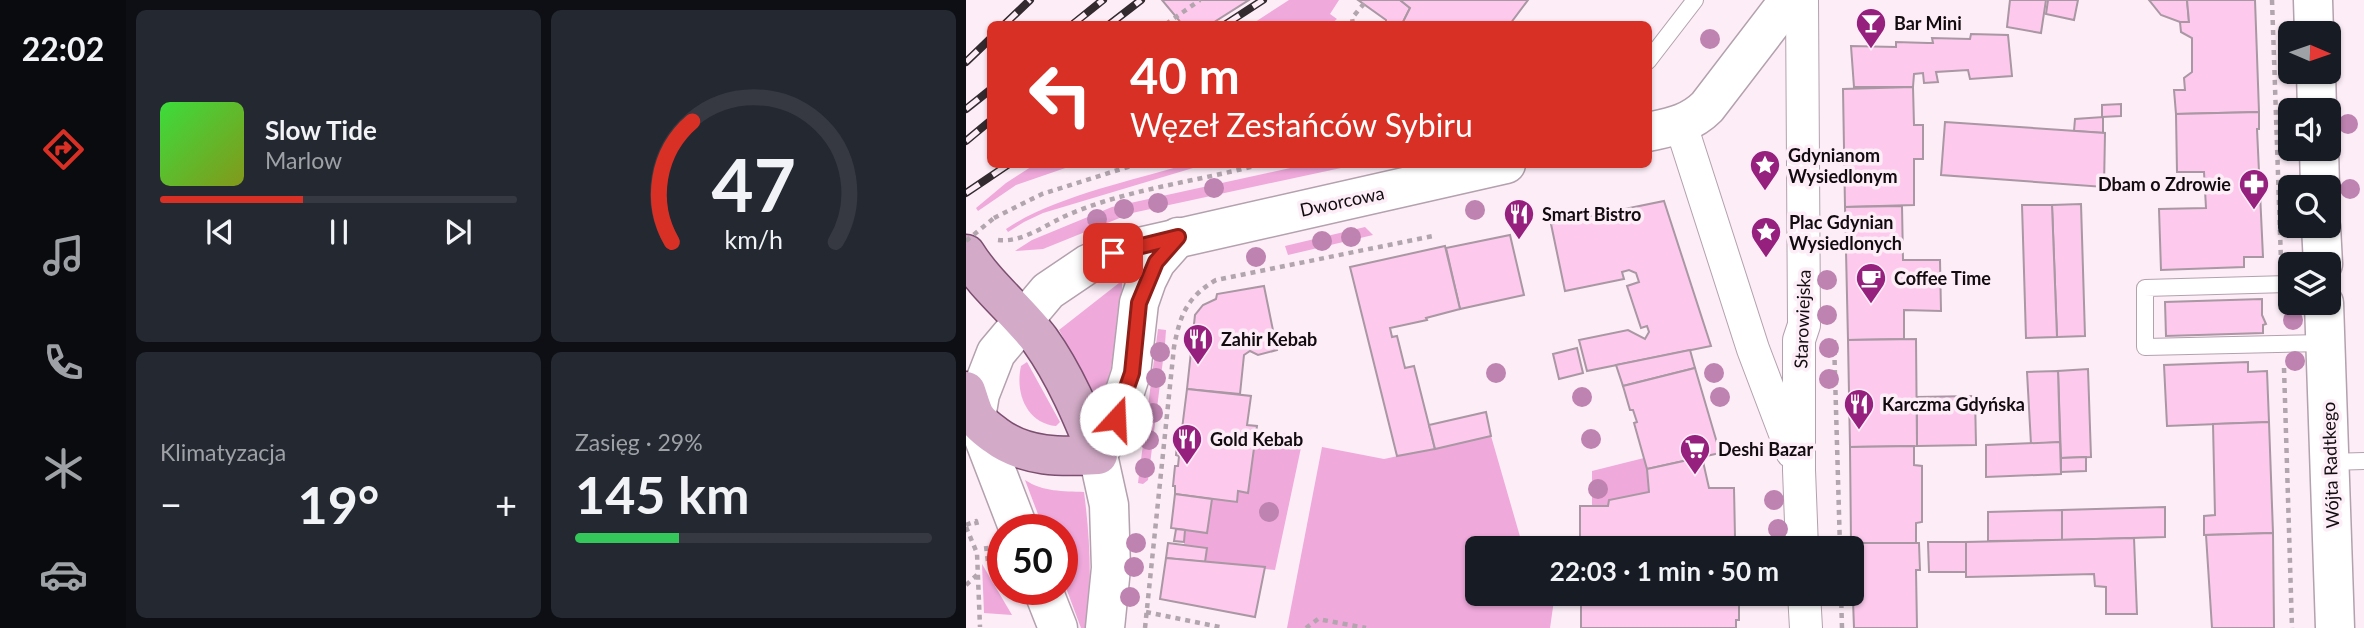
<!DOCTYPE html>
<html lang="pl">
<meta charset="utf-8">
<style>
:root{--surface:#171b24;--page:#242831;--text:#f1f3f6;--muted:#9ea1a6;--line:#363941;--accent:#d93025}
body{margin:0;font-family:Lato,sans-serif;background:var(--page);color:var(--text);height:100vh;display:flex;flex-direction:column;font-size:26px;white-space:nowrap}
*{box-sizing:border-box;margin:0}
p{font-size:23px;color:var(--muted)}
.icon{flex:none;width:38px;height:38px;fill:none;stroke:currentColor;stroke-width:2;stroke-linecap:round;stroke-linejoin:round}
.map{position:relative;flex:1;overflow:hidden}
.panel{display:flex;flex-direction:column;gap:10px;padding:10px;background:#0d0f14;width:840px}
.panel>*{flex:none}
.guide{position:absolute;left:21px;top:21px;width:665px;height:147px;border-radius:10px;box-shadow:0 2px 5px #0004;background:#d93025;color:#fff;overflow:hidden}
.needle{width:46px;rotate:92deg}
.fabs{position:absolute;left:1312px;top:21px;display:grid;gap:14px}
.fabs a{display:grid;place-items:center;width:63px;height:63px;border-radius:10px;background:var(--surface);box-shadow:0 2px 5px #0004;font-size:35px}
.speed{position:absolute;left:21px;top:514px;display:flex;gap:14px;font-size:35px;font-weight:700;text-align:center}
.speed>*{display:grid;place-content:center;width:91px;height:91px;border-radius:50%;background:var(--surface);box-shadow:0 2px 5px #0004;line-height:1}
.speed .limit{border:10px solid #d22;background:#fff;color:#111}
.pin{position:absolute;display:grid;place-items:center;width:60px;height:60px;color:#fff;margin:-30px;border-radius:14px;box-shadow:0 4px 10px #0006}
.me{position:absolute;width:77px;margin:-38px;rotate:20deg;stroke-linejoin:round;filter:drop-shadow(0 0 5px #0008)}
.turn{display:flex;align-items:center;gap:24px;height:147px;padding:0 28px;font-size:32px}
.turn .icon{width:91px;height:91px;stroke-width:2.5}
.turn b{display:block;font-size:49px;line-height:60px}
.big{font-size:52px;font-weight:700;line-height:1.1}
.panel .card{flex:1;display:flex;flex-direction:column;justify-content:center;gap:10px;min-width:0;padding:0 24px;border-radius:10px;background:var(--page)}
.panel .dial{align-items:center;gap:0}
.dial svg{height:182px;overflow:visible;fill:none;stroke:var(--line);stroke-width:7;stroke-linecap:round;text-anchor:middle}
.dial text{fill:var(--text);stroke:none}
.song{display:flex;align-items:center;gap:21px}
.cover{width:84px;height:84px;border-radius:10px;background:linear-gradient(135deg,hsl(120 70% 55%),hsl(70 70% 35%))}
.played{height:7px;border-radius:4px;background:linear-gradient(90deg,var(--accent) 40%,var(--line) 40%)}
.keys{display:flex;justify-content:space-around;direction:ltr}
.heat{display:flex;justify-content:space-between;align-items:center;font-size:38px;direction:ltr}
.charge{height:10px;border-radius:5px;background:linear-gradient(90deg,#34c759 29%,var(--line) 0)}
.panel .tiles{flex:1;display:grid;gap:10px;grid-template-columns:repeat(2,1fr)}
.trip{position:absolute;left:499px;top:536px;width:399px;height:70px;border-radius:10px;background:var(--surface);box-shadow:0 2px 5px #0004;font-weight:700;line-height:70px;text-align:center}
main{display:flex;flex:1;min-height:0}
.tab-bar{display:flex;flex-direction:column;width:126px;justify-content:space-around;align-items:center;background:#090b0e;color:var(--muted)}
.tab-bar .icon{width:49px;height:49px}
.tab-bar .on{color:var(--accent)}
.tab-bar b{font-size:32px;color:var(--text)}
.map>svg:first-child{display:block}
.green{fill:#efa9db}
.building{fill:#fdcaed;stroke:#a997a3;stroke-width:2}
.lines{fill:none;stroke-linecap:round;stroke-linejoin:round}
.service-casing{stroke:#b3a1ad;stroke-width:18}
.minor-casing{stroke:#b3a1ad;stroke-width:34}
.tertiary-casing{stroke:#b3a1ad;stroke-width:41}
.secondary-casing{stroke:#b3a1ad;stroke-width:41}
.primary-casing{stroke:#7c4f70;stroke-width:41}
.path{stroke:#b2a5ad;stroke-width:4.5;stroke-dasharray:5 5;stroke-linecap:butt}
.service{stroke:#fff;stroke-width:16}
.minor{stroke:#fff;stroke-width:32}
.tertiary{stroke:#fff;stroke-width:38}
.secondary{stroke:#fff;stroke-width:38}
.primary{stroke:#d3abc8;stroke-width:38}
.rail-casing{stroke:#322a2f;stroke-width:8}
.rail{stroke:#fdedf7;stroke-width:5;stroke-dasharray:16;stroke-linecap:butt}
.path-bridge{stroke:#b2a5ad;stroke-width:4.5;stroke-dasharray:5 5;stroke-linecap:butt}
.tree{fill:#be83b0}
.route-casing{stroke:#8d1f18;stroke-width:18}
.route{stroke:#d93025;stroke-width:12}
.labels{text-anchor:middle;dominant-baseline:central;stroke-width:7;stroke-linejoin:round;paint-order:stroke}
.poi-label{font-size:18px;font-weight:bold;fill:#120c10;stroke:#fdedf7;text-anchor:start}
.street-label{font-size:18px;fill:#120c10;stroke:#fdedf7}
</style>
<main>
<nav class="tab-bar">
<b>22:02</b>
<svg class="icon on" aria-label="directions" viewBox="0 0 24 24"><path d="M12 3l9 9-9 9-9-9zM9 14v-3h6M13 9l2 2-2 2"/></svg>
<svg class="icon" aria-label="music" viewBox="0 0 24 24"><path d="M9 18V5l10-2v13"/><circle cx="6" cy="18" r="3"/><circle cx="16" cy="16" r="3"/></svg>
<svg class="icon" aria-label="phone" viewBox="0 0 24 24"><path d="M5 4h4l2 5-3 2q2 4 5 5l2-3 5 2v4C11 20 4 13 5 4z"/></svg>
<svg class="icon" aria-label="climate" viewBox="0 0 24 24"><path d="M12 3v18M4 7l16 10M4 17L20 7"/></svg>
<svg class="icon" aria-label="car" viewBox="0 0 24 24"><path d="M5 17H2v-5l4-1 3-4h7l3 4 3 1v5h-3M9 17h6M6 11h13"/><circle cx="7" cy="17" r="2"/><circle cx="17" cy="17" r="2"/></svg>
</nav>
<section class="panel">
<div class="tiles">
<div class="card">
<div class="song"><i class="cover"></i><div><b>Slow Tide</b><p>Marlow</p></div></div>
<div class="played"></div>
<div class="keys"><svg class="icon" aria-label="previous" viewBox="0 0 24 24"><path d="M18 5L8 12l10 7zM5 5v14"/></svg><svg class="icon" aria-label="pause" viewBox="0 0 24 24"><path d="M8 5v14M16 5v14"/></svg><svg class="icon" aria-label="next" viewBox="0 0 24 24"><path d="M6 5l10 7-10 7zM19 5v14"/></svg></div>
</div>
<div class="card dial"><svg viewBox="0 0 100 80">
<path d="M14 69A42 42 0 1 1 86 69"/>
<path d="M14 69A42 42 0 0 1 23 16" stroke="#d93025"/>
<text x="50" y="56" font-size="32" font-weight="700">47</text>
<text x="50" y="72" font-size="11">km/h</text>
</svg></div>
<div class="card"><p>Klimatyzacja</p>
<div class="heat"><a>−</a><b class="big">19°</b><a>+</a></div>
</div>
<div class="card"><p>Zasięg · 29%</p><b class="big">145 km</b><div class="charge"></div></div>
</div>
</section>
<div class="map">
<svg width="1398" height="628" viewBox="0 0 1398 628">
<rect width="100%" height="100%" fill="#fdedf7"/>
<!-- green -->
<g class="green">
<polygon points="323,0 373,0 364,14 371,19 365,24 286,24"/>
<path d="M221,164L237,165L77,213L58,222L42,232L40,229C87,197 165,181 221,164Z"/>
<polygon points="68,165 108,165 50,185 12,211 10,208 40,183"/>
<polygon points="338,165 389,165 166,213 77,249 49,251 66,240 146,207"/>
<polygon points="399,227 407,235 322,255 319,246"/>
<path d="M153,283H156C157,292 153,301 152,310C148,341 148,375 134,404L93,330Z"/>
<polygon points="192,329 200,330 199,344 182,480 177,484 172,483"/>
<path d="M61,362L94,422L90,426C60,423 49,392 55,366Z"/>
<polygon points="290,431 301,435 328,433 331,442 336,443 309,570 239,562 240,548 218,545 219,530 241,533 246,499 271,502 272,491 282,492"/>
<polygon points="525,436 555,540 589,548 511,548 511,593 589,593 584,628 321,628 356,447 418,459"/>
<polygon points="678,458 681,469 683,492 643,500 642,506 626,506 626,471"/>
<path d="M59,480C77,492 97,491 118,492C124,538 126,582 121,628H115L96,577V530H78Z"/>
<polygon points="16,564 46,615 18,613"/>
</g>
<!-- building -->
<g class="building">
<polygon points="196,0 283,0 245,24 216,24"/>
<polygon points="392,0 434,0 444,8 436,24 420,24 420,20"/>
<polygon points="434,0 562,0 544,24 436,24 444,8"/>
<polygon points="1044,0 1080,0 1075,33 1041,27"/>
<polygon points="1082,0 1112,0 1108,20 1080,14"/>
<polygon points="1183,0 1221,0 1223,22 1214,22 1195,15"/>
<polygon points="1221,0 1289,0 1293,112 1210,114 1208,90 1219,90 1218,78 1226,72 1226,38 1215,32 1214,22 1223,22"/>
<polygon points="1005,34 1042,35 1046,76 1004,79 1002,70 970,72 972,82 958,83 957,73 948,74 947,87 888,87 885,46 930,47 930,42 962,43 967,43 966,38 1004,39"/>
<polygon points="947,87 948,125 957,125 957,159 948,159 948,205 879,207 877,89"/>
<polygon points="1155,104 1155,116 1136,117 1136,105"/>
<polygon points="1293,112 1293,129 1291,129 1297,257 1278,257 1278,267 1195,270 1193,209 1240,208 1238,172 1211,172 1210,114"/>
<polygon points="1137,117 1137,133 1108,131 1109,119"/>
<polygon points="979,122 1139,133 1138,187 975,175"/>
<polygon points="698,201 745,346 621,371 613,340 662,330 679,339 683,332 681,326 675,328 661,286 673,282 670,273 663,270 656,272 658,279 599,291 585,224"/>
<polygon points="1115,204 1119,336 1091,337 1086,205"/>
<polygon points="1056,205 1086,205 1091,337 1060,338"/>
<polygon points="936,206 937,260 974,260 975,311 938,310 938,339 882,340 879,207"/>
<polygon points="544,235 558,295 494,309 480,248"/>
<polygon points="479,246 494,309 460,318 461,320 424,328 426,337 431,336 439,368 448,366 469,449 431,456 384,267"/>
<polygon points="298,286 311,350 292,355 284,351 278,355 274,394 221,389 229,315 237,305 250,299 251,294"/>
<polygon points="1296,299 1296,315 1300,324 1297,325 1297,333 1200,336 1199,302"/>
<polygon points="950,339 951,446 884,447 882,340"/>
<polygon points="611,348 617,373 593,379 587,354"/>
<polygon points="724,350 729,368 657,386 650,365"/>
<polygon points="1282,362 1282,372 1301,371 1303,422 1201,426 1198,365"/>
<polygon points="729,368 754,453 681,469 668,423 671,422 667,410 664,410 657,386"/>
<polygon points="1122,369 1125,457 1095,458 1092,371"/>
<polygon points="1092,371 1094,442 1065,444 1061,372"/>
<polygon points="221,389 285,396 281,425 291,426 282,493 272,491 271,502 209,494 209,486 207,486 209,466 212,466 213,456 210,455 212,436 215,437"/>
<polygon points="1009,396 1010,445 951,446 951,397"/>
<polygon points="520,412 525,436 469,449 463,425"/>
<polygon points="1303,422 1307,533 1238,535 1238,516 1249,515 1247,424"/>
<polygon points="1094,442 1095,474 1020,477 1020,445"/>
<polygon points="948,446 948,465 956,466 956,522 950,523 950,543 885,543 884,447"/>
<polygon points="736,457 743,488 768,488 769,537 772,537 772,548 614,548 614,506 642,506 643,500 683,492 681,469"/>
<polygon points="1120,457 1120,471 1095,472 1095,458"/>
<polygon points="209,494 246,499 241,533 205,528"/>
<polygon points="1199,507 1199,537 1096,540 1096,510"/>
<polygon points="1096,510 1096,540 1022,541 1022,512"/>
<polygon points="210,529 219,530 218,542 208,541"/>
<polygon points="1307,533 1308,628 1246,628 1240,535"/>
<polygon points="1168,538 1171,614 1140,614 1140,587 1129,586 1128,574 1000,577 1000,542"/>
<polygon points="962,542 1000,542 1000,572 963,572"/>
<polygon points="202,543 241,548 239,562 200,558"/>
<polygon points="885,543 953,543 954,570 950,570 951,628 888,628"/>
<polygon points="200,558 299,567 289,617 194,599"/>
<polygon points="615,593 773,593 773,620 770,620 770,628 615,628"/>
</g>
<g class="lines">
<!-- service casing -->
<g class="service-casing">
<g id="service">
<polyline points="682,61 729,0"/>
<polyline points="1325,284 1179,288 1179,347 1359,343"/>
<polyline points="1363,462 1398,461"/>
</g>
</g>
<!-- minor casing -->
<g class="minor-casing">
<g id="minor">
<polyline points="836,0 838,325 833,340 833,470 836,548"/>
<polyline points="715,125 787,349 826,452"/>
<polyline points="838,593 840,628"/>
</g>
</g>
<!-- tertiary casing -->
<g class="tertiary-casing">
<g id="tertiary">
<polyline points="1347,0 1348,33"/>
<polyline points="1350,72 1351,110"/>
<polyline points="1353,149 1354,187"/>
<polyline points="1355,226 1357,264"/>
<polyline points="1358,303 1369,628"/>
</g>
</g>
<!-- secondary casing -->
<g class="secondary-casing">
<g id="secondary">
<path d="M682,132C705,127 724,124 741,107L823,0"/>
<polyline points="53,530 10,418 14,394 30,353 82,291 122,264 147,253 540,164"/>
<polyline points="77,590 92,628"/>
<polyline points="139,628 145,568 143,505 132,455 150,419 165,373 173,303 181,280 190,262 212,237"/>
</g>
</g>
<!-- primary casing -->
<g class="primary-casing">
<path id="primary" d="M0,254C20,286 51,310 74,340C99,375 116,416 132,455C96,457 59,458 29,435C22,430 13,423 9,416C5,408 3,399 0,391"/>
</g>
<!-- path -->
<g class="path">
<polyline points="1306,0 1315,261"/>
<polyline points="200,24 234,0"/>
<polyline points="387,24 386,18 401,0"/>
<polyline points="28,218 76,194 171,164"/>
<path d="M32,240C55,243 78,226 97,217C159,189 230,182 296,164"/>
<polyline points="868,340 874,548"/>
<polyline points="1318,368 1326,628"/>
<polyline points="0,525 10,521 11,525"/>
<polyline points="0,527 11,553 14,627"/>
<polyline points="20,546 22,562 37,589"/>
<polyline points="0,585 11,575"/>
<polyline points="875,593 876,628"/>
<polyline points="680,597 797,599"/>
<polyline points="180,612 258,628"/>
<path d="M179,628L208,347C214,315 221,297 250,280L467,236"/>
<polyline points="340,628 352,619 400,628"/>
</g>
<!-- service -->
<use href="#service" class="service"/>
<!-- minor -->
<use href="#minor" class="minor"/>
<!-- tertiary -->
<use href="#tertiary" class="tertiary"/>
<!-- secondary -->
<use href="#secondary" class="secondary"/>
<!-- primary -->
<use href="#primary" class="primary"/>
<!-- rail casing -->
<g class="rail-casing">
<g id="rail">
<polyline points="39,24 64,0"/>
<polyline points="107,24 137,0"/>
<polyline points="144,24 175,0"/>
<polyline points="260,24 297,0"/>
<polyline points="0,62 24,39"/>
<polyline points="0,109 24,90"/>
<polyline points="0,141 24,121"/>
<polyline points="0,193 43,164"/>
</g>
</g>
<!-- rail -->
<use href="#rail" class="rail"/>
<!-- path-bridge -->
<polyline class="path-bridge" points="0,241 28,218"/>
</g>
<!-- trees -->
<g class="tree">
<circle cx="744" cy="39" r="10"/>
<circle cx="1382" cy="124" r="10"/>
<circle cx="248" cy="188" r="10"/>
<circle cx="1384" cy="189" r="10"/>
<circle cx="192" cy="203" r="10"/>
<circle cx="158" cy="209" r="10"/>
<circle cx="509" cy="210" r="10"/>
<circle cx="131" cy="219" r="10"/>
<circle cx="385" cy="237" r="10"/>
<circle cx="356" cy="241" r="10"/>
<circle cx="290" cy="257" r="10"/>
<circle cx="861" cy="280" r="10"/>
<circle cx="861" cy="315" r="10"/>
<circle cx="1327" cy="320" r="10"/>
<circle cx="863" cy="348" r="10"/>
<circle cx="194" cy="352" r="10"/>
<circle cx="1329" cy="361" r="10"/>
<circle cx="530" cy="373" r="10"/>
<circle cx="748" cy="373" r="10"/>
<circle cx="190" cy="378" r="10"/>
<circle cx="863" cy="379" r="10"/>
<circle cx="616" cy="397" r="10"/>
<circle cx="754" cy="397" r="10"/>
<circle cx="187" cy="413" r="10"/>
<circle cx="625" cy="439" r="10"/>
<circle cx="183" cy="440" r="10"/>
<circle cx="179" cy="468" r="10"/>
<circle cx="632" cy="489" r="10"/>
<circle cx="808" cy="500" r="10"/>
<circle cx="303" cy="512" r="10"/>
<circle cx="812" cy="529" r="10"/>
<circle cx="170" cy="543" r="10"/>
<circle cx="168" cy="567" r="10"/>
<circle cx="164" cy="597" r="10"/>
</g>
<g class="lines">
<!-- route casing -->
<g class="route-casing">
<polyline id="route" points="147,253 212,237 190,262 173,303 166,373 150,419"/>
</g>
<!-- route -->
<use href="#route" class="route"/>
</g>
<!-- icons -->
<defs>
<g id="bar-pin" transform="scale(1.575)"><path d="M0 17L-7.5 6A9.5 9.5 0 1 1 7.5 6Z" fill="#95207d" stroke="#fdedf7"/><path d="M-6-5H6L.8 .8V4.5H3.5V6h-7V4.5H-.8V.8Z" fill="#fff"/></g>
<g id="sight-pin" transform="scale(1.575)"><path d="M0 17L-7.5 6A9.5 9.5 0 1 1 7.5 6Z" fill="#95207d" stroke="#fdedf7"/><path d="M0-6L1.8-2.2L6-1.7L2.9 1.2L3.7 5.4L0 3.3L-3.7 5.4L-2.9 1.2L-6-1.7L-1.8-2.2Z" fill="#fff"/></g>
<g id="pharmacy-pin" transform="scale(1.575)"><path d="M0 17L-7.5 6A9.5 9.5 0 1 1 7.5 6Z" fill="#95207d" stroke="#fdedf7"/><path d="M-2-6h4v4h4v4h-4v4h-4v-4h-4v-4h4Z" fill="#fff"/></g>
<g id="restaurant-pin" transform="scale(1.575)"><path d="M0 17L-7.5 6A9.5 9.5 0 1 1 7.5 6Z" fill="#95207d" stroke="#fdedf7"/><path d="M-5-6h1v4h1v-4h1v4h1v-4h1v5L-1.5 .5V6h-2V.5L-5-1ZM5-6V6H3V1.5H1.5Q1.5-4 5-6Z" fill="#fff"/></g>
<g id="cafe-pin" transform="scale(1.575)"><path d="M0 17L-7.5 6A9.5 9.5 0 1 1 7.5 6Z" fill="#95207d" stroke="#fdedf7"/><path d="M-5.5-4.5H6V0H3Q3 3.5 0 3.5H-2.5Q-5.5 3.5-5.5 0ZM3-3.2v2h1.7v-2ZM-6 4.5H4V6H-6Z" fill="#fff"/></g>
<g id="supermarket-pin" transform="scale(1.575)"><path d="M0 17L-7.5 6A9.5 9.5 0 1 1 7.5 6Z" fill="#95207d" stroke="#fdedf7"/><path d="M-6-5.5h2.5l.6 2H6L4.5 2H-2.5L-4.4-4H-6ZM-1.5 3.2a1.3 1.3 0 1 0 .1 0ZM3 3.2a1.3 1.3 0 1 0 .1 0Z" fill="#fff"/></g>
</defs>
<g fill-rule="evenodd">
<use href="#bar-pin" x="905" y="23"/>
<use href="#sight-pin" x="799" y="165"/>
<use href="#pharmacy-pin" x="1288" y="184"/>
<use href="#restaurant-pin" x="553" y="214"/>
<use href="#sight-pin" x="800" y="232"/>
<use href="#cafe-pin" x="905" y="278"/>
<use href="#restaurant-pin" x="232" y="339"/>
<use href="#restaurant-pin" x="893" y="404"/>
<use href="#restaurant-pin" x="221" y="439"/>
<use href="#supermarket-pin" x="729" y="449"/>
</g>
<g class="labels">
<!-- poi labels -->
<g class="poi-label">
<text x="928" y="23">Bar Mini</text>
<text x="822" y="155">Gdynianom<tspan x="822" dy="21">Wysiedlonym</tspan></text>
<text x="1265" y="184" text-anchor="end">Dbam o Zdrowie</text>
<text x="576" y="214">Smart Bistro</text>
<text x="823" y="222">Plac Gdynian<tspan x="823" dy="21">Wysiedlonych</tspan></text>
<text x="928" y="278">Coffee Time</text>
<text x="255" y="339">Zahir Kebab</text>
<text x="916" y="404">Karczma Gdyńska</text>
<text x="244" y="439">Gold Kebab</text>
<text x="752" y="449">Deshi Bazar</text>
</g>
<!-- street labels -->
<g class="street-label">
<text transform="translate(376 201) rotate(-12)">Dworcowa</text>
<text transform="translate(836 319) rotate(-88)">Starowiejska</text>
<text transform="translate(1364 465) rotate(-92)">Wójta Radtkego</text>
</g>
</g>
</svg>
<div class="fabs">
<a><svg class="needle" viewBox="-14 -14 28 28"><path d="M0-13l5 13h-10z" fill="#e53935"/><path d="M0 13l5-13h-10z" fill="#9ea1a6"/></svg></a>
<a><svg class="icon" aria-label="sound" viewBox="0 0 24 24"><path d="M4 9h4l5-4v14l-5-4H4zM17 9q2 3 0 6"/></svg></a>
<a><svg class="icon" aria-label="search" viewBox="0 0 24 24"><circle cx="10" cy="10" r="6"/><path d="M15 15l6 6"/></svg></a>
<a><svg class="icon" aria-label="layers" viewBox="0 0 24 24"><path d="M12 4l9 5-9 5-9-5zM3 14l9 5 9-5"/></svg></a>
</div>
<div class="speed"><div class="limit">50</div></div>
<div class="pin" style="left:147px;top:253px;background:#d93025"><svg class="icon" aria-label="arrive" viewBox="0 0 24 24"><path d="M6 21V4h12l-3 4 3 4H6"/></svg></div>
<svg class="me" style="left:150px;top:419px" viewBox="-20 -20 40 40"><circle r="19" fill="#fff"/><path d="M0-13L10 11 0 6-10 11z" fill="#d93025"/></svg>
<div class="trip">22:03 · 1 min · 50 m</div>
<div class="guide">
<div class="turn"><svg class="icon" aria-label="left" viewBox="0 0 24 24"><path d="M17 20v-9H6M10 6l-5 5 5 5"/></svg><div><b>40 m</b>Węzeł Zesłańców Sybiru</div></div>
</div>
</div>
</main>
